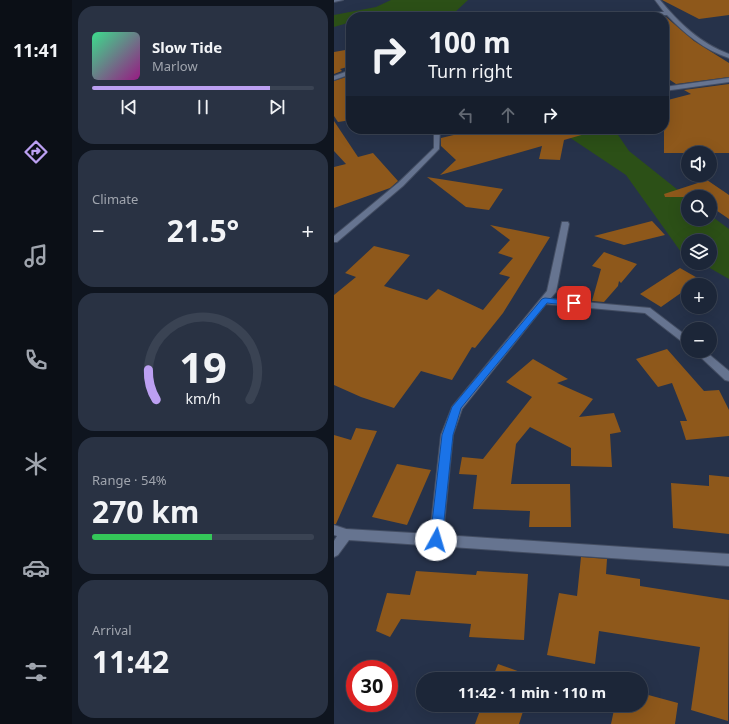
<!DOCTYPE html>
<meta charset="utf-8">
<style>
:root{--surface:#1c2638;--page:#293243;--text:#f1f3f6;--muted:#a0a5ae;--line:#3a4353;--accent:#bca0f2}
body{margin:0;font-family:"Noto Sans",sans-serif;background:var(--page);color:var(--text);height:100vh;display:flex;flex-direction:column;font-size:15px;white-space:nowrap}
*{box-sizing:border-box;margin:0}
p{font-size:13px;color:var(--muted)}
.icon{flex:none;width:22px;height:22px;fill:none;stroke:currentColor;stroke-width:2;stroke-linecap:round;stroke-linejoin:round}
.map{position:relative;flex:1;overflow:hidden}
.side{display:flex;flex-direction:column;gap:6px;padding:6px;background:#0f151f;width:262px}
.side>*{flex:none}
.banner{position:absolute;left:12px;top:12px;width:323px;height:122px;border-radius:16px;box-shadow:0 4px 16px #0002,0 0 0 1px var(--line);background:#1c2638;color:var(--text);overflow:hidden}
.controls{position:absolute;left:347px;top:146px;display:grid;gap:8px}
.controls a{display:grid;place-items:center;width:36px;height:36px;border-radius:50%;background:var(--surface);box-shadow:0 4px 16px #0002,0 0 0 1px var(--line);font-size:20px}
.speed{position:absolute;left:12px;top:660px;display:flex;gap:8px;font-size:20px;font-weight:700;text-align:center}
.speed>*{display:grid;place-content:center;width:52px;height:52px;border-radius:50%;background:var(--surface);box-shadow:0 4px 16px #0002,0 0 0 1px var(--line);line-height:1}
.speed .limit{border:6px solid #d22;background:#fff;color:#111}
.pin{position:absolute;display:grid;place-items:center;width:34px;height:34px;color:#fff;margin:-17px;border-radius:8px;box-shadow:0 2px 6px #0006}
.me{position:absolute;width:44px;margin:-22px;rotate:6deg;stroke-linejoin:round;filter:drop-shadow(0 0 3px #0008)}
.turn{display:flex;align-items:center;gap:14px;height:84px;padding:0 16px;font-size:18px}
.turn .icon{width:52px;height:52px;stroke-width:2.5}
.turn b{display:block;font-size:28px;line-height:34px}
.lanes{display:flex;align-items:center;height:38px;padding:0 16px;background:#0003;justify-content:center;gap:20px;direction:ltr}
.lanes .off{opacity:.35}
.big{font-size:30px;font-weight:700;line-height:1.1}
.side .card{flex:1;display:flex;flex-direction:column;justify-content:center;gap:6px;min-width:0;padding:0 14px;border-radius:16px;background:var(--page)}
.side .dial{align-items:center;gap:0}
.dial svg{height:104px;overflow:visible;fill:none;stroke:var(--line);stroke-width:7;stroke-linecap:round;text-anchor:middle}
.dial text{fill:var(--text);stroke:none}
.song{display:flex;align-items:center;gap:12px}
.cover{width:48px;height:48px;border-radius:6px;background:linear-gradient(135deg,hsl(150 70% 55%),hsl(310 70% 35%))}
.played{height:4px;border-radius:2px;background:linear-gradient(90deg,var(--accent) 80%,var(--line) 80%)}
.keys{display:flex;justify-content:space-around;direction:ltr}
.heat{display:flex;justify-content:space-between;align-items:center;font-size:22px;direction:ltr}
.charge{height:6px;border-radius:3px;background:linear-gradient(90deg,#34c759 54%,var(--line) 0)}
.trip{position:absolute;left:82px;top:672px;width:232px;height:40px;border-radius:20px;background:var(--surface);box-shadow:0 4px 16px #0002,0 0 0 1px var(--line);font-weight:700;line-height:40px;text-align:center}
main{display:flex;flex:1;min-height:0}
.dock{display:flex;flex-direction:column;width:72px;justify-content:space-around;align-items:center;background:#0b0f16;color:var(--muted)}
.dock .icon{width:28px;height:28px}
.dock .selected{color:var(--accent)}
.dock b{font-size:18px;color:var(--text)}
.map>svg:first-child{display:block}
.green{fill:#2c5017}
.building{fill:#8e581b}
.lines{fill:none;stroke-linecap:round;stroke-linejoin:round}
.minor-casing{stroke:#434d62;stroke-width:2}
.minor{fill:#667490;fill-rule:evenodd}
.route{fill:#1a73e8;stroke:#114b97}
</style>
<main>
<nav class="dock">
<b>11:41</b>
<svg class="icon selected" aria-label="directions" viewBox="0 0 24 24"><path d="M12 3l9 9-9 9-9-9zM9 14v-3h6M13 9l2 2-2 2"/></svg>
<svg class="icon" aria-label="music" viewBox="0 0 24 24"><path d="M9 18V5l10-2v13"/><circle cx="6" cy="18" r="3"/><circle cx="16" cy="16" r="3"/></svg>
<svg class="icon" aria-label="phone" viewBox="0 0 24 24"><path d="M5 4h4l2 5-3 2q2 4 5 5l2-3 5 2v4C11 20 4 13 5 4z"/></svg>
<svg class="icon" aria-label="climate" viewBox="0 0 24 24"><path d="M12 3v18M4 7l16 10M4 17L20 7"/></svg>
<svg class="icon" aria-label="car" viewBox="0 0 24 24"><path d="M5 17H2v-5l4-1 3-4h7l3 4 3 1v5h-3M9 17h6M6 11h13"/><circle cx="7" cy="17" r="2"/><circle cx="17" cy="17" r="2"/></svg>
<svg class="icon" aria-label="filters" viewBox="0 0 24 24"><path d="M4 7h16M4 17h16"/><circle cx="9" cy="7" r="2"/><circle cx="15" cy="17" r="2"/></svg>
</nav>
<section class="side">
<div class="card">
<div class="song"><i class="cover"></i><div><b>Slow Tide</b><p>Marlow</p></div></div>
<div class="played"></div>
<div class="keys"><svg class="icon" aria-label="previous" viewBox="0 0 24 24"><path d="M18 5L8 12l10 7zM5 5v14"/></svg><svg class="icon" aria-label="pause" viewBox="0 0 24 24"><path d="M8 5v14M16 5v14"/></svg><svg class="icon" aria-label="next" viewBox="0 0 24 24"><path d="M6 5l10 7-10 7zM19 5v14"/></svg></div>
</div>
<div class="card"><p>Climate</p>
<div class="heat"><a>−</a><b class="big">21.5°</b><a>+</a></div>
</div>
<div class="card dial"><svg viewBox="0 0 100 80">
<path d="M14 69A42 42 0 1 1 86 69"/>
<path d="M14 69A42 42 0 0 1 8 46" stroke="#bca0f2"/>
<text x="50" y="56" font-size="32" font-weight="700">19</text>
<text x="50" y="72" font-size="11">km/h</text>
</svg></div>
<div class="card"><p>Range · 54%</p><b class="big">270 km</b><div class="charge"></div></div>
<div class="card"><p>Arrival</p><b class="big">11:42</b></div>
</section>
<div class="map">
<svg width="395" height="724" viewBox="0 0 395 724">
<rect width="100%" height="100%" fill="#26324a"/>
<!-- green -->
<g class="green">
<polygon points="57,0 134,0 119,14 126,17 17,17 17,22 0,27 0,15 42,7"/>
<polygon points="223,129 280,129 295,151 354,198 354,219 376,219 376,215 395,229 395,279 367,263 376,263 376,241 354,241 354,256 347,252 292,175"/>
</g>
<!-- building -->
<g class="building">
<polygon points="328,0 395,0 395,15 365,19"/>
<polygon points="330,17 332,17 360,41 395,63 395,77 342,84 330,76"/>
<polygon points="17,49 17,66 6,69 8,71 0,74 0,52"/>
<polygon points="15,76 17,78 17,120 4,122 0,116 0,81"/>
<polygon points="395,84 395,153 330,153 330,101 357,94 350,90"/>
<polygon points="0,121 24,157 39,153 64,181 56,188 0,208 0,167 12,164 0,151"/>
<polygon points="124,129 250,129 251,134 230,140 226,160 205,159 208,146 106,175 122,160 107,146 107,138 128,133"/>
<polygon points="93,177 169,189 155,210 132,207"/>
<polygon points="373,180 395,195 395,219 376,206 376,197 331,197 330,194"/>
<polygon points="318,221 331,235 290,245 260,236"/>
<polygon points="156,225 216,237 169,313 141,348 138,347 118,380 87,371 60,408 27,397 0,385 0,295 22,277 11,273 40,246 76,255 50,286 93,300 104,289 149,310 176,277 165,274 179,258 164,253 176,240"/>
<polygon points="270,252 303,264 287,283 285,281 284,286 270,302 258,301 267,269 258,266"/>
<polygon points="346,268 367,280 359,285 354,285 354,288 327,307 306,294"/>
<polygon points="333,349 370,391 385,390 395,410 395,436 352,440 346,421 353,421 338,383 324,387 302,359"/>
<polygon points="199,359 234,379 223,383 259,399 245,417 280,413 287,432 276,434 278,467 237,466 237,448 196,427 182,444 177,484 236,484 237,527 195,527 196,511 139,509 143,475 125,474 128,457 149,459 198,397 172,382"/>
<polygon points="22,428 43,431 2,524 0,524 0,435 17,440"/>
<polygon points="63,464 97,470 73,525 38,517"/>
<polygon points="375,475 395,477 395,534 339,528 337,483 375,486"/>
<polygon points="247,557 273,559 272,574 306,579 306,586 395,600 394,721 357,710 366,647 265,631 261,664 213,655 225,593 243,596"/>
<polygon points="82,571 142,575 143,571 194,574 190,640 135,637 137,624 67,619 56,637 42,631 53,593 76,595"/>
<polygon points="164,664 189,673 188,679 158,679"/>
<polygon points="307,693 344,703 341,724 277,724 281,705 307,705"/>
<polygon points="148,705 191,705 185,724 141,724"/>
</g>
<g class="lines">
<!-- minor casing -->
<g class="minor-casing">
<g id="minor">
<polygon points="0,0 9,0 0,2"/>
<path d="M321,0H326C345,23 366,43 395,54V58C370,50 350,33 333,15L247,17L244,15L247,13L330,12Z"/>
<polygon points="17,70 17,74 0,80 0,76"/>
<polygon points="395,78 395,82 330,91 330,87"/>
<polygon points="100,129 106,129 105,149 69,186 3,242 0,242 0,236 64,183 100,148"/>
<polygon points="228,222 234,222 235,224 222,292 216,299 316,308 354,337 354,345 351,344 311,313 212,304 128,409 119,435 109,535 395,554 395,566 15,540 4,555 0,557 0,541 3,536 0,535 0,525 12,529 96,534 107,435 118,407 213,291"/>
<polygon points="360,351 371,351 395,371 395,381 391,380"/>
</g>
</g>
<!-- minor -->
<use href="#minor" class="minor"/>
</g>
<!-- route -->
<polygon class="route" points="211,298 240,301 244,303 240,306 213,303 127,408 119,435 108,540 106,544 102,545 98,544 96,540 108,435 118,407 208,299"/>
</svg>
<div class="controls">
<a><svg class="icon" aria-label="sound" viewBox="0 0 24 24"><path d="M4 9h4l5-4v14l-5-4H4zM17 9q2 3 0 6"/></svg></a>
<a><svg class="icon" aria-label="search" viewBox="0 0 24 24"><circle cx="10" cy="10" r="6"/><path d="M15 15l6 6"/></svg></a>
<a><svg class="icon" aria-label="layers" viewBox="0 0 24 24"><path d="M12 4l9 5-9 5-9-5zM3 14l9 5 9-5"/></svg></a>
<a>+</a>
<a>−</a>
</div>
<div class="speed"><div class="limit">30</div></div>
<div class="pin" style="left:240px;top:303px;background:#d93025"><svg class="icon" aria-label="arrive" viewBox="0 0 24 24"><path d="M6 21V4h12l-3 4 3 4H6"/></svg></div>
<svg class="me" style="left:102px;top:540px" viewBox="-20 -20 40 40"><circle r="19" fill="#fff"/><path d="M0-13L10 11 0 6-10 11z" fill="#1a73e8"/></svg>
<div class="trip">11:42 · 1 min · 110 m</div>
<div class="banner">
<div class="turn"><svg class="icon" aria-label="right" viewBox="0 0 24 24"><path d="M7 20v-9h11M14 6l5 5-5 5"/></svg><div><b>100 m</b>Turn right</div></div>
<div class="lanes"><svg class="icon off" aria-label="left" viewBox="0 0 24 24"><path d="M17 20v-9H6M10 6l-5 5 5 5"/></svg><svg class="icon off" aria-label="ahead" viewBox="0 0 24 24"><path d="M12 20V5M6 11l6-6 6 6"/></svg><svg class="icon" aria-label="right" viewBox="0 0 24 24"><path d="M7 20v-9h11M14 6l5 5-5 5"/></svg></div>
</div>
</div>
</main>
